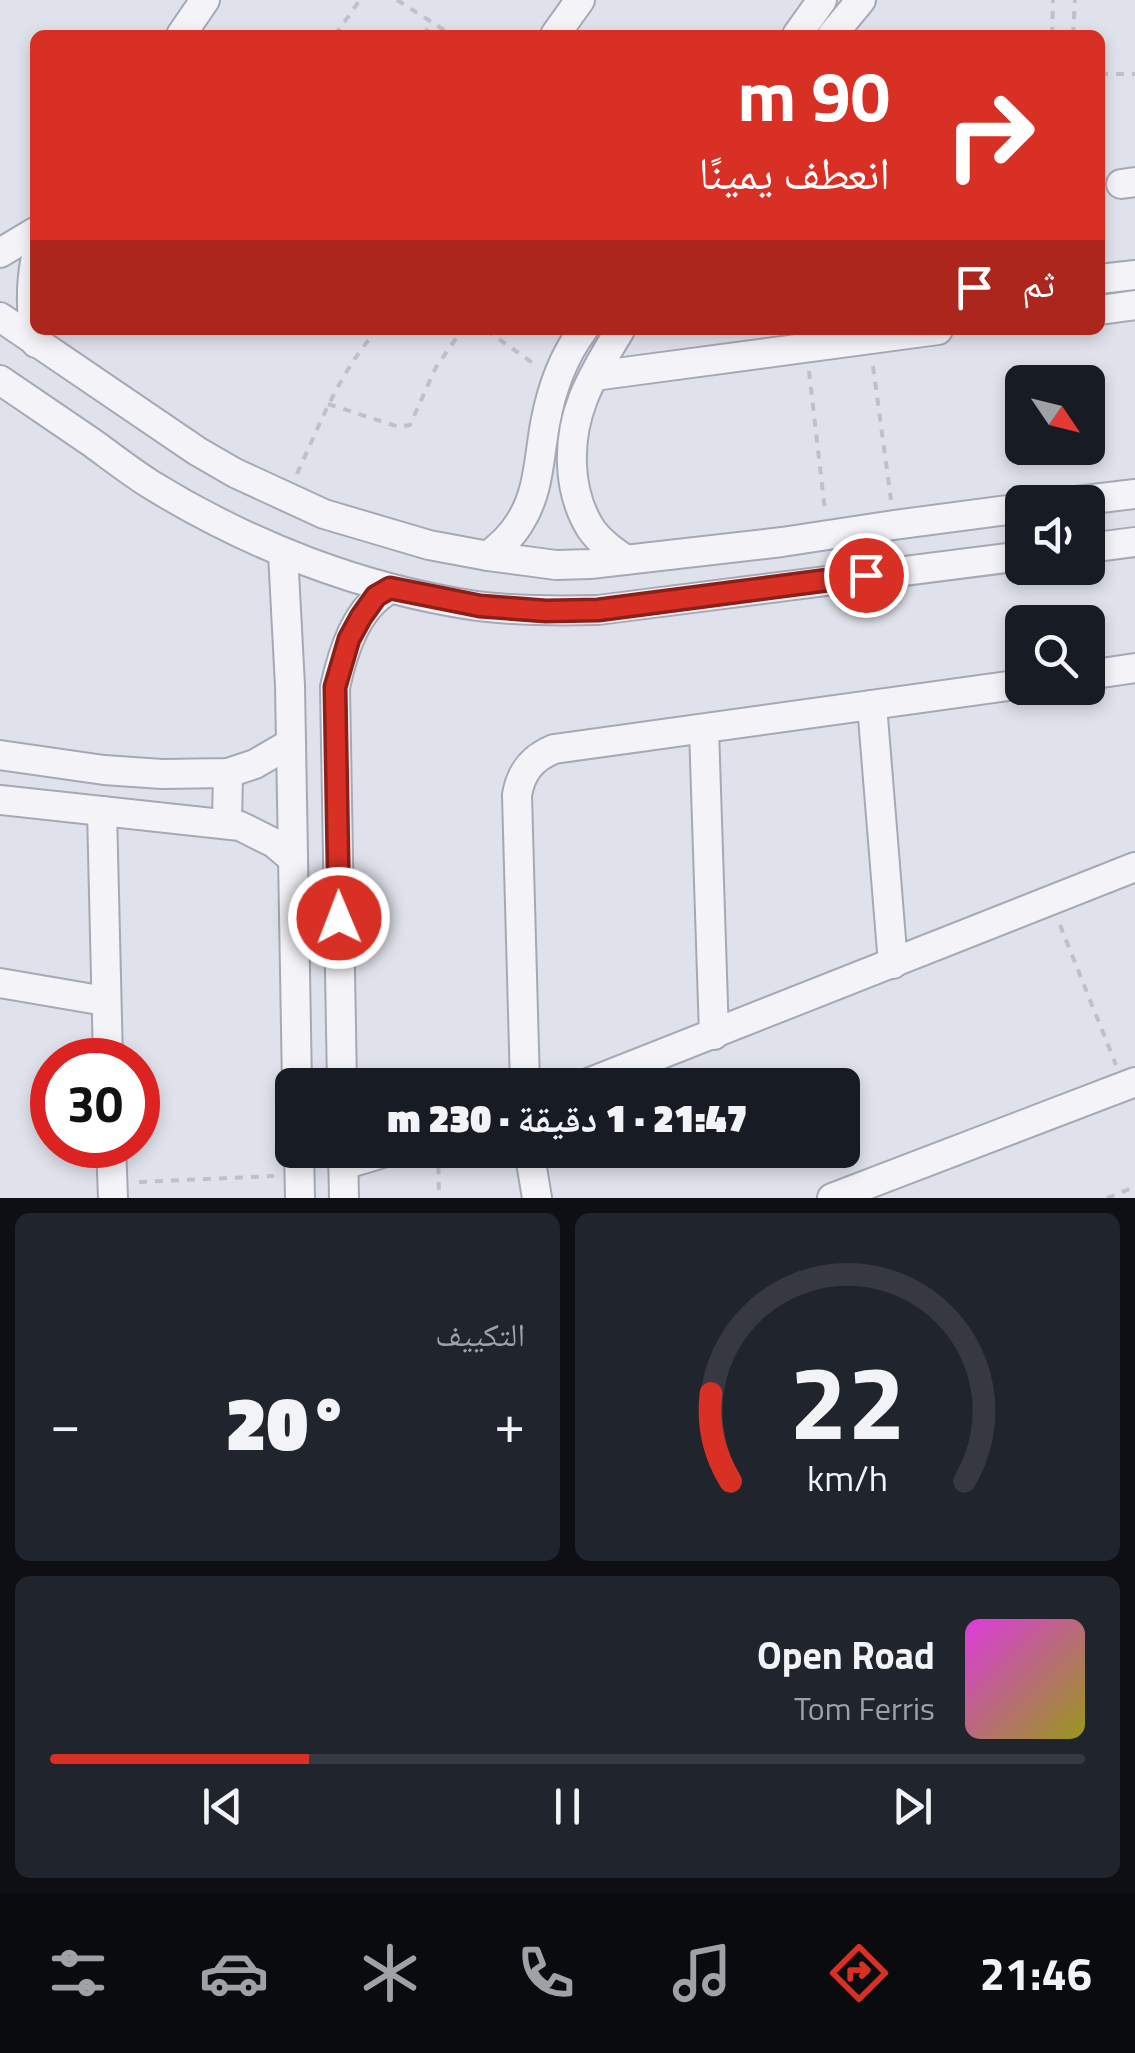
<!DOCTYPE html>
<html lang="ar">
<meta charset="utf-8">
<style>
:root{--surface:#171b24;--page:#20242c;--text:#f1f3f6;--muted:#9ea1a6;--line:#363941;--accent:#d93025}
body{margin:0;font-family:"Titillium Web","Noto Naskh Arabic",sans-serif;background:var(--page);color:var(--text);direction:rtl;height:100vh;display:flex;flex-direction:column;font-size:38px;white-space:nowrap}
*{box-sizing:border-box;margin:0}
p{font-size:32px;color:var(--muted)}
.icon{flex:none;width:55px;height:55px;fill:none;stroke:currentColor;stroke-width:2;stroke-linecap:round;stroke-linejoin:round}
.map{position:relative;height:1198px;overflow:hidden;direction:ltr}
.sheet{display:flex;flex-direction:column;gap:15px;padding:15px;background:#0d0f14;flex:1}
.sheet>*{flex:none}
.hud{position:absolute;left:30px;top:30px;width:1075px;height:305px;border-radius:15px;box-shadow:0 5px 15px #0003;direction:rtl;background:#d93025;color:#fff;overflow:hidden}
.needle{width:65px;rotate:125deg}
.fabs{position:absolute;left:1005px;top:365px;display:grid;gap:20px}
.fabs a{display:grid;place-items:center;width:100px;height:100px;border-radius:15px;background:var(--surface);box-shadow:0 5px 15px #0003;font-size:50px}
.speed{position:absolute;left:30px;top:1038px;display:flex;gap:20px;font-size:50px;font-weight:700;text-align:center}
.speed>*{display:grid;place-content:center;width:130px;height:130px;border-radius:50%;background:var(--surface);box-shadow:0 5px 15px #0003;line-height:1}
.speed .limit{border:15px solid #d22;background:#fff;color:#111}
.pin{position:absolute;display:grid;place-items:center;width:85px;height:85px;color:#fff;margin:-42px;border:5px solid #fff;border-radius:50%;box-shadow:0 2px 10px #0007}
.me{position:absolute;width:110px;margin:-55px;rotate:359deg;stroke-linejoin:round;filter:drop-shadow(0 0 8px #0008)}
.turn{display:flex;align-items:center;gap:35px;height:210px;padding:0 50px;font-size:45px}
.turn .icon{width:130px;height:130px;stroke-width:2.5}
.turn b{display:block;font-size:70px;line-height:85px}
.then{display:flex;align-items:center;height:95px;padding:0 50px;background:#0003;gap:20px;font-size:38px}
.big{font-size:75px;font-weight:800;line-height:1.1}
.sheet .widget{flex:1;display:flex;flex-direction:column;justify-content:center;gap:15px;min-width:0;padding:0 35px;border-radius:15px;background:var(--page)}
.sheet .dial{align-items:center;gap:0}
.dial svg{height:260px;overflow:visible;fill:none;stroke:var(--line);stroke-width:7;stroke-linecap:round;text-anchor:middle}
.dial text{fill:var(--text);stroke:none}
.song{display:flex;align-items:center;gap:30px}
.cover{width:120px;height:120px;border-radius:15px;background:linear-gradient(135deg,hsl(300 70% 55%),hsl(60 70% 35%))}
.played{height:10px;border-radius:5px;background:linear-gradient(90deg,var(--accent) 25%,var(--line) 25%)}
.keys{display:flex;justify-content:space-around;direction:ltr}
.heat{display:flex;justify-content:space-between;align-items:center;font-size:55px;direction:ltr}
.sheet .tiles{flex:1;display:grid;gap:15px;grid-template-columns:1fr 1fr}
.widget:last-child{grid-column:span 2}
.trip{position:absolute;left:275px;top:1068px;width:585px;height:100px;border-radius:15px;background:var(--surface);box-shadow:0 5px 15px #0003;font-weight:800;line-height:100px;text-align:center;direction:rtl}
.dock{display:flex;height:160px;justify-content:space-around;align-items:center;background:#090b0e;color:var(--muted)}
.dock .icon{width:70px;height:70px}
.dock .current{color:var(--accent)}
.dock b{font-size:45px;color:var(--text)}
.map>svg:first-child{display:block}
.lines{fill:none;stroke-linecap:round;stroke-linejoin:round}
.minor-casing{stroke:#a5a8b6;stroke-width:32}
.path{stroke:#bfc0c9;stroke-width:4;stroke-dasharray:8 8;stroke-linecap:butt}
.minor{stroke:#f4f4f8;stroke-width:28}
.route-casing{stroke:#8d1f18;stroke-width:25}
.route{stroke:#d93025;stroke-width:18}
</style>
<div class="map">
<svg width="1135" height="1198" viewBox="0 0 1135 1198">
<rect width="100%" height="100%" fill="#e0e2eb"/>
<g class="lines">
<!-- minor casing -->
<g class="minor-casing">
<g id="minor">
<polyline points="181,35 205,0"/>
<polyline points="555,35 580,0"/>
<polyline points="797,35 822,0"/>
<polyline points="832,35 861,0"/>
<polyline points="1121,184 1135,182"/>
<polyline points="0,253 35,232"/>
<path d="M35,262C30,290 31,315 36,343"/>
<polyline points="1100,279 1135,275"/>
<polyline points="1100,310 1135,305"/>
<polyline points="0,317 197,451 235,473 324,514 429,545 488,556 556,565 590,564 782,542 894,525 1022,508"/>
<path d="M620,330C607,352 592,375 583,399C567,440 567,491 591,529C600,542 613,551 626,560"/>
<polyline points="594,376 938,330"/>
<path d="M0,380C31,401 63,423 94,444C113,458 131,472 150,484C249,545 361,589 477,606C517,611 558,611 598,610L1022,556"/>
<polyline points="1068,502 1135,494"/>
<polyline points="1088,548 1135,542"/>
<polyline points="283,553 290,686 297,1085"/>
<path d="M488,556C500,546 512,536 520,522C539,493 539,457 545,424C551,391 563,357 583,330"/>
<polyline points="1088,675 1135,668"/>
<polyline points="872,705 893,964"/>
<polyline points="704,729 714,1035"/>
<polyline points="0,755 104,770 162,774 228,773 255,764 291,743"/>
<polyline points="0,800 240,826 274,843 293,859"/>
<polyline points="102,811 108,1060"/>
<polyline points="227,823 228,773"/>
<polyline points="0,983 105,1001"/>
<path d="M342,1085L335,687C343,651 356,608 390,589"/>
<path d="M525,1085L517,795C521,772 532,758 554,749L1022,684"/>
<polyline points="583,1085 1135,867"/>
<polyline points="111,1145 113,1198"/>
<polyline points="299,1150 300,1198"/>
<polyline points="343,1150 344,1198"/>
<polyline points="529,1150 537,1198"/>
<polyline points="343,1165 393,1150"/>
<polyline points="832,1198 1135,1082"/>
</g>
</g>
<!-- path -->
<g class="path">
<polyline points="397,0 452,35"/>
<polyline points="335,35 360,0"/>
<polyline points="423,35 432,23"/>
<polyline points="1052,35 1053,0"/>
<polyline points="1073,35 1075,0"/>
<polyline points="1100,74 1135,74"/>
<polyline points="486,330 537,366"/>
<polyline points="873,366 891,500"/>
<polyline points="809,371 825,511"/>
<polyline points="328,404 399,427 410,425 436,367 462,330"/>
<path d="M297,474C320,423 340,372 377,330"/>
<polyline points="1060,925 1116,1065"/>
<polyline points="823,1078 825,1085"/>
<polyline points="842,1129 855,1163"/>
<polyline points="438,1150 439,1198"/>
<polyline points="139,1182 274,1176"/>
<polyline points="1107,1198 1135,1187"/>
</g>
<!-- minor -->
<use href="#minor" class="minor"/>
</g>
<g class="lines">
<!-- route casing -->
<g class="route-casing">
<polyline id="route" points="339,918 335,687 349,639 361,617 376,596 390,588 480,606 546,611 598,610 866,575"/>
</g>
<!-- route -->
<use href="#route" class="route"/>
</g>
</svg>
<div class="fabs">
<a><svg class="needle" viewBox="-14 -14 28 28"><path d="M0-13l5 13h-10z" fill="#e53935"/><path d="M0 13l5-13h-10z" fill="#9ea1a6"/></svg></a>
<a><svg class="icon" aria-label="sound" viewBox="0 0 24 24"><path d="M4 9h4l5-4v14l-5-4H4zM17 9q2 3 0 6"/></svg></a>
<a><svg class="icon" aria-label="search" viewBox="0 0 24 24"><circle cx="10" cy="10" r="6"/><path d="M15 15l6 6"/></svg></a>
</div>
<div class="speed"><div class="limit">30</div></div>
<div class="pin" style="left:866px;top:575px;background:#d93025"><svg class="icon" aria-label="arrive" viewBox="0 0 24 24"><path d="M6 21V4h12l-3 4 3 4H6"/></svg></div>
<svg class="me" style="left:339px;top:918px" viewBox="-20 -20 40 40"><circle r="17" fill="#d93025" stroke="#fff" stroke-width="3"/><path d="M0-11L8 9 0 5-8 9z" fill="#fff"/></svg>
<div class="trip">21:47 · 1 دقيقة · 230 m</div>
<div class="hud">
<div class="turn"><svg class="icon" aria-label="right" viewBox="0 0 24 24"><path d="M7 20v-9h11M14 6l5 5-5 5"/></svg><div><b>90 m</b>انعطف يمينًا</div></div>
<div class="then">ثم<svg class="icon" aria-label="arrive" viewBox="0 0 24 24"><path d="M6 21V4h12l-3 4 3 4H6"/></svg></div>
</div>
</div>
<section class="sheet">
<div class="tiles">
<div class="widget dial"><svg viewBox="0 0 100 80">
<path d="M14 69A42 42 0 1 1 86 69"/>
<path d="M14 69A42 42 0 0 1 8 42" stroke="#d93025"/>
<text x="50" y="56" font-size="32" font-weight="700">22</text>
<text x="50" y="72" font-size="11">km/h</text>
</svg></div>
<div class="widget"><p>التكييف</p>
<div class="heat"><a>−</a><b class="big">20°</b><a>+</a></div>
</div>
<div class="widget">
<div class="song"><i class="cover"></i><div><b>Open Road</b><p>Tom Ferris</p></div></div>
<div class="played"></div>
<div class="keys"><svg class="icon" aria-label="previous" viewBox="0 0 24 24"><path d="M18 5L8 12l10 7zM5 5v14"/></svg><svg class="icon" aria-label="pause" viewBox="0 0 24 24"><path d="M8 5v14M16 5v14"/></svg><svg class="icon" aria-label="next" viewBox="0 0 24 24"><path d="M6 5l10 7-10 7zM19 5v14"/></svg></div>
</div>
</div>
</section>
<nav class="dock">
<b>21:46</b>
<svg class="icon current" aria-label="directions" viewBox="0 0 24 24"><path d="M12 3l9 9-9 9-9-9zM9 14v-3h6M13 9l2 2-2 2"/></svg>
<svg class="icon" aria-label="music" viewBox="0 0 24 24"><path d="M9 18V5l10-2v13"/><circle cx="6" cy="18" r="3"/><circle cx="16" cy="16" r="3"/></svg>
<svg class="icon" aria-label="phone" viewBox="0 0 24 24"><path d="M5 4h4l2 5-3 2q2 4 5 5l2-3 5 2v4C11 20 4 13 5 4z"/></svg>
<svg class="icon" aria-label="climate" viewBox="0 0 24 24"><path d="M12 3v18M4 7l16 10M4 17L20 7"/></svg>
<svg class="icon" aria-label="car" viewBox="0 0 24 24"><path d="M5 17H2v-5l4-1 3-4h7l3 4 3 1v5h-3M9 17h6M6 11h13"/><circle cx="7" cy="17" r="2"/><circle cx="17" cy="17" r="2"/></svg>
<svg class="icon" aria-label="filters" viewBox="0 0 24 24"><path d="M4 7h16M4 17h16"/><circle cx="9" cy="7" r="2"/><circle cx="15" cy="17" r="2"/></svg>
</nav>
